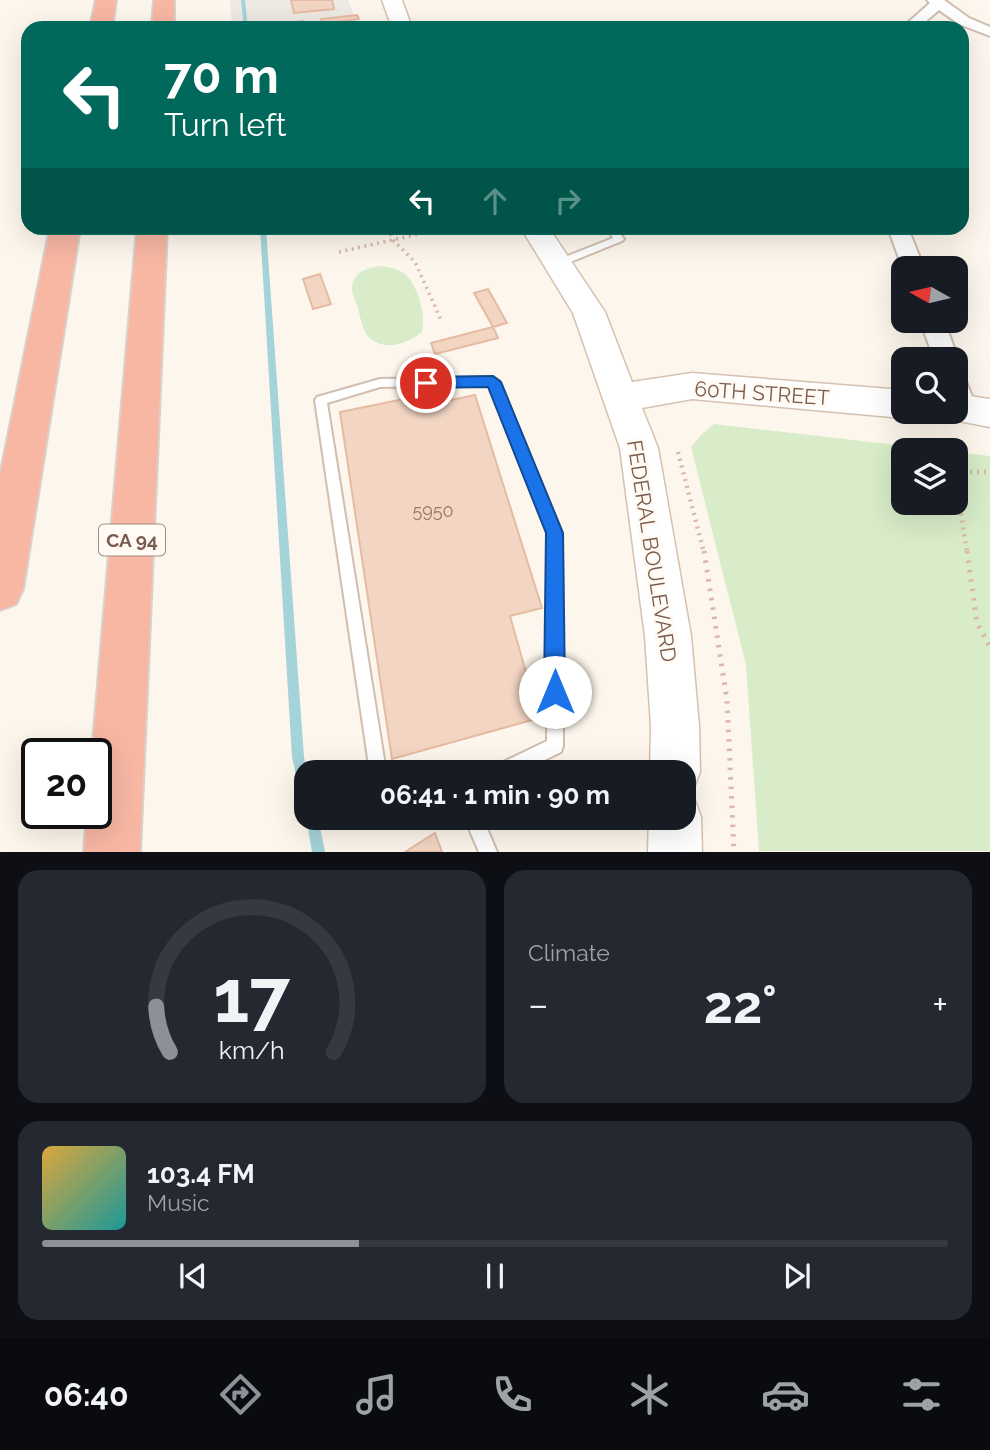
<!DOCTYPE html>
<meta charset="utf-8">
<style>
:root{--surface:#171b24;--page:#242831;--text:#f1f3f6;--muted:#9ea1a6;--line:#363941;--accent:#8c9099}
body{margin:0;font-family:Raleway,sans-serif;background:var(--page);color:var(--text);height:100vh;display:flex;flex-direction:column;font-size:26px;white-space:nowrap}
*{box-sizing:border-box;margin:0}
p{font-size:23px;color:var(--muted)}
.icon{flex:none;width:38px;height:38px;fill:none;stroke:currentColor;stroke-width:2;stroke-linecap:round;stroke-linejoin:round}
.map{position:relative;height:852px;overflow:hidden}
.side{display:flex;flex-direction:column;gap:18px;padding:18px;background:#0d0f14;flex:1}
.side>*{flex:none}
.top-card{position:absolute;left:21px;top:21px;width:948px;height:214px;border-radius:21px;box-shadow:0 7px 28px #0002;background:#00695c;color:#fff;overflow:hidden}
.needle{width:46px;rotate:278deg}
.tools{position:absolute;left:891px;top:256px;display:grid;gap:14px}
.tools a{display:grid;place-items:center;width:77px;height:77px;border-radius:14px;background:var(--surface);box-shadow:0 7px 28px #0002;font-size:35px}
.speed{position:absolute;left:21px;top:738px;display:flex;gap:14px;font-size:35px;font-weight:700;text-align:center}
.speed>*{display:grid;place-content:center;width:91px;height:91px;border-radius:50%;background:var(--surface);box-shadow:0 7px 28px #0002;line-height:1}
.speed .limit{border:4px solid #111;border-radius:10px;background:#fff;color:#111}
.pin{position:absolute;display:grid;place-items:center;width:60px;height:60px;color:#fff;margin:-30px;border:4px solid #fff;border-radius:50%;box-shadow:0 2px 7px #0007}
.me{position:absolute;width:77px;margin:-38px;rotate:0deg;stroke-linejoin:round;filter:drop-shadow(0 0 5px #0008)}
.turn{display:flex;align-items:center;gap:24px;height:147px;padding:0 28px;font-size:32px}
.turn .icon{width:91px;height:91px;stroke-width:2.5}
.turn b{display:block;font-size:49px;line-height:60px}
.lanes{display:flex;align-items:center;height:66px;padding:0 28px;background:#0003;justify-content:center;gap:35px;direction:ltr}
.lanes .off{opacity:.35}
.big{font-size:52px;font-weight:700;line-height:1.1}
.side .tile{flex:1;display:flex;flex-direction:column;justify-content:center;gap:10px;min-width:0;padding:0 24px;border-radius:21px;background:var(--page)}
.side .dial{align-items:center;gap:0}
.dial svg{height:182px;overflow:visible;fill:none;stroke:var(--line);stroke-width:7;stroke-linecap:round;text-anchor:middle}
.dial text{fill:var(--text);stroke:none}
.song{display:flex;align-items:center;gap:21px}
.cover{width:84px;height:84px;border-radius:10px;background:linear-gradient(135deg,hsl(40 70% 55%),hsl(180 70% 35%))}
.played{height:7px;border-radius:4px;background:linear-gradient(90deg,var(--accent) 35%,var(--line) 35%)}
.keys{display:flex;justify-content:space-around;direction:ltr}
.heat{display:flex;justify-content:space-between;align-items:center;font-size:38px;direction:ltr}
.side .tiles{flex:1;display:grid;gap:18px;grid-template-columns:1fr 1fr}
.tile:last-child{grid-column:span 2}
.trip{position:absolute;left:294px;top:760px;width:402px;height:70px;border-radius:21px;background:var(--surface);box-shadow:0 7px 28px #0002;font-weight:700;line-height:70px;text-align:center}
.tabs{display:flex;height:112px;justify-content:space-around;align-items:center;background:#090b0e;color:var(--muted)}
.tabs .icon{width:49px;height:49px}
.tabs .current{color:var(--accent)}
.tabs b{font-size:32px;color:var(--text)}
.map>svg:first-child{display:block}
.industrial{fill:#efe9e4}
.green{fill:#d8ecc9}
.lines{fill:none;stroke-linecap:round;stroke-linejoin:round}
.stream{fill:#a5d3da;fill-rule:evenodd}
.building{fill:#f3d5c3;stroke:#e6bba3;stroke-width:2}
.lane-casing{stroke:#d1beb0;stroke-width:4}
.street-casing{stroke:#d1beb0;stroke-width:4}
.secondary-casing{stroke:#d6c0b0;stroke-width:3}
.highway-casing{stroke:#dad1cd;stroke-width:4}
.path-far2{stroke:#d9b8a5;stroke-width:3.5;stroke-dasharray:2 4.5;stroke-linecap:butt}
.path-far1{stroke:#d9b8a5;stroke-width:4.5;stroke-dasharray:2 5;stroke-linecap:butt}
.path{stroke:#d9b8a5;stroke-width:5;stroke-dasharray:2.5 7;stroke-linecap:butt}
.lane{fill:#fff;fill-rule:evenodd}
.street{fill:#fff;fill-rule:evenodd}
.secondary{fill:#fff;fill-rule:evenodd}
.highway{fill:#f7b7a3;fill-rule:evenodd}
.route{fill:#1a73e8;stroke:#114b97;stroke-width:2}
.labels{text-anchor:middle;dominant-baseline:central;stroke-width:6;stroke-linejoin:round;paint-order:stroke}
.number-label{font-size:18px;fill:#987a6a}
.shield{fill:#fffaf3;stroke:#a28b7f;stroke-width:2}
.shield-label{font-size:19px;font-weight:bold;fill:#7a5c4d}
.street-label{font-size:21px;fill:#7a5c4d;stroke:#fffaf3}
</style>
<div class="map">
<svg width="990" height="852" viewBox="0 0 990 852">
<rect width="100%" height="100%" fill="#fdf6ec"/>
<!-- industrial -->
<polygon class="industrial" points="230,0 348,0 359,28 232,28"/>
<!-- green -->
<g class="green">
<path d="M381,266C388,267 396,268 402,272C418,283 426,314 422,332C407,344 382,353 367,335C362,328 360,316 358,308C354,298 348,286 356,277C362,268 371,268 381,266Z"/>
<polygon points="714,424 940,450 903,450 903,502 956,502 956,452 990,456 990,851 759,851 746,665 691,447 702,434"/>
</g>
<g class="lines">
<!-- stream -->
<g class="stream">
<polygon points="241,0 245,0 248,28 244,28"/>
<polygon points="260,228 266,228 304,757 307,772 306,799 302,797 300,793 292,757"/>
<polygon points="306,816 306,817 318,817 325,852 312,852 306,817"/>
</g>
</g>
<!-- building -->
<g class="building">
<polygon points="291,0 332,0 334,9 294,13"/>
<polygon points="357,15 359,19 322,24 321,19"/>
<polygon points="303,21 304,28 270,28 270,25"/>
<polygon points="320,274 331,304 313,309 303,279"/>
<polygon points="488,289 507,323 493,327 474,293"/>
<polygon points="493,327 498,338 435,354 431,343"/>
<polygon points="448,390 451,400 475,395 542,608 510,616 539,718 392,759 340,412"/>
<polygon points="435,833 442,852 405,852"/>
</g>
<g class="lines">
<!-- lane casing -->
<g class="lane-casing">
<g id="lane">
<polygon points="401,22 404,24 403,25 370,28"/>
<polygon points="607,228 616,228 624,239 622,241 563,265 555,265 555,261 613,238"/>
<polygon points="493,377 499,381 562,533 563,746 561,752 520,772 493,772 495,766 547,741 548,533 489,385 380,387 327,403 386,772 370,772 315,400 317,397 380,379"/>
<polygon points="464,817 482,817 497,852 479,852"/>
</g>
</g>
<!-- street casing -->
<g class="street-casing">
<g id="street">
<polygon points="927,0 944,0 969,18 990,27 990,36 959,24 939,10 918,28 902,28 930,3"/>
<polygon points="888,228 908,228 924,268 903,269"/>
<polygon points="920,320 944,320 958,359 956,364 956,359 934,359"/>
<polygon points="956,376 965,379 977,409 973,416 964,419 955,416 952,411 956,411"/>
</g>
</g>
<!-- secondary casing -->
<g class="secondary-casing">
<g id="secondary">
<polygon points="382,0 402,0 412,28 392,28"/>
<polygon points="521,228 549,228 605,312 632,382 692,373 903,390 903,411 917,411 903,418 692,399 642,408 658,448 691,636 699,726 700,772 693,790 684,794 684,772 650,772 651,726 645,636 620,448 573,313"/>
<polygon points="956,394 990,399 990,427 943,418 940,411 956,411"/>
<polygon points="684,795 694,798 701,817 702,852 648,852 649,817 684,817"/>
</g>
</g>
<!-- highway casing -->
<g class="highway-casing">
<g id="highway">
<polygon points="96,0 116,0 112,28 90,28"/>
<polygon points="154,0 174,0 174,28 152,28"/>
<polygon points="50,228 80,228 23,589 16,604 0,610 0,476"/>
<polygon points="137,228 167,228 140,852 84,852 87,814 96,814 96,754 92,754"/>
</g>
</g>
<!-- path-far2 -->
<g class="path-far2">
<polyline points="388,228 393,240 415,262 441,320"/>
<polyline points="339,252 432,231"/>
</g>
<!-- path-far1 -->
<g class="path-far1">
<polyline points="678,452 704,553"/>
<polyline points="956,472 990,472"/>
<polyline points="956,479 967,553"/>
</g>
<!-- path -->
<g class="path">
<polyline points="704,551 727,700 734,852"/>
<polyline points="967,551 977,623 990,647"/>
</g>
<!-- lane -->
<use href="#lane" class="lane"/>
<!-- street -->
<use href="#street" class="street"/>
<!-- secondary -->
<use href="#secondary" class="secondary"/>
<!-- highway -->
<use href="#highway" class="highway"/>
</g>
<!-- route -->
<polygon class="route" points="493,376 501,382 563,533 565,692 562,700 555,703 547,700 544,692 546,533 488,387 426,388 418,383 426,377"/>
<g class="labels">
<!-- number labels -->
<g class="number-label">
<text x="433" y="510">5950</text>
</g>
<!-- shield labels -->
<rect class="shield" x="99" y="524.5" width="66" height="31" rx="5"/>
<g class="shield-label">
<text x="132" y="540">CA 94</text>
</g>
<!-- street labels -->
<g class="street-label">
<text transform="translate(762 393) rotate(4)">60TH STREET</text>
<text transform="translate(652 551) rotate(81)">FEDERAL BOULEVARD</text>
</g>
</g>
</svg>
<div class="tools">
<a><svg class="needle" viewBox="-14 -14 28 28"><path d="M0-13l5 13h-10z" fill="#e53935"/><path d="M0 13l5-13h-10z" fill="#9ea1a6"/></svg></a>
<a><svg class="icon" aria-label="search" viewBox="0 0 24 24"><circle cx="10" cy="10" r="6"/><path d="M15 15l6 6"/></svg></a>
<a><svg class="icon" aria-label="layers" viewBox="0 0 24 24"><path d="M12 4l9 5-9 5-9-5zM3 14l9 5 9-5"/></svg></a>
</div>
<div class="speed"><div class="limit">20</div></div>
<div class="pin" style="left:426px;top:383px;background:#d93025"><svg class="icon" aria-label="arrive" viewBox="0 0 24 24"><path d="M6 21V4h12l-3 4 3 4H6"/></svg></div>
<svg class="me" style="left:555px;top:692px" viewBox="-20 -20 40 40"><circle r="19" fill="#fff"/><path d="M0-13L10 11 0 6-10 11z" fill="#1a73e8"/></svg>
<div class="trip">06:41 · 1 min · 90 m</div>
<div class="top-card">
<div class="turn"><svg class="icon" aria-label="left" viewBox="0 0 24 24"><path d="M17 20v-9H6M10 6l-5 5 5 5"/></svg><div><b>70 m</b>Turn left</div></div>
<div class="lanes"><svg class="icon" aria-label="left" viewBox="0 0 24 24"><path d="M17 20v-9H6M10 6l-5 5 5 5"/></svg><svg class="icon off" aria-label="ahead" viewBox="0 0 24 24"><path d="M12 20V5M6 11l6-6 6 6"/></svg><svg class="icon off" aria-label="right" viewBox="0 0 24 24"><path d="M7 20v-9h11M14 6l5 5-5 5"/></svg></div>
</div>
</div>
<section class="side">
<div class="tiles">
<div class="tile dial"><svg viewBox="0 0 100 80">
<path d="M14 69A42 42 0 1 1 86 69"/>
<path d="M14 69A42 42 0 0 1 8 49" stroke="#8c9099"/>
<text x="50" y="56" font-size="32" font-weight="700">17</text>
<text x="50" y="72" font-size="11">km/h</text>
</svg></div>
<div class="tile"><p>Climate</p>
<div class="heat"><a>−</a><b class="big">22°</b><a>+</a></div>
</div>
<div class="tile">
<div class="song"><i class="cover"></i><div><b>103.4 FM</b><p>Music</p></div></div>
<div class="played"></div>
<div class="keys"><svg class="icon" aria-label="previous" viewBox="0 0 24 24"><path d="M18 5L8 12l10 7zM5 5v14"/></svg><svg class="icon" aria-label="pause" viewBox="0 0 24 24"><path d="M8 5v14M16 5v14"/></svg><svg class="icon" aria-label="next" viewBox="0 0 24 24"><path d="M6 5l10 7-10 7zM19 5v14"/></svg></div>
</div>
</div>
</section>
<nav class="tabs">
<b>06:40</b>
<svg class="icon current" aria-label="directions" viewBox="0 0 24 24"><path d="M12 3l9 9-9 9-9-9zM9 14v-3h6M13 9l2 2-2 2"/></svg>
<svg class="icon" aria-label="music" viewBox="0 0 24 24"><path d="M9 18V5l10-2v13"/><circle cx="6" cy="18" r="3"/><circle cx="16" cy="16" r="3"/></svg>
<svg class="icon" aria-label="phone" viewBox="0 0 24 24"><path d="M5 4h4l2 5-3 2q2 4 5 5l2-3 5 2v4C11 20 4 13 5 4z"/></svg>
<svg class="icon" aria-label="climate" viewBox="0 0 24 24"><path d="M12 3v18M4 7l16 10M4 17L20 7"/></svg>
<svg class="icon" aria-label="car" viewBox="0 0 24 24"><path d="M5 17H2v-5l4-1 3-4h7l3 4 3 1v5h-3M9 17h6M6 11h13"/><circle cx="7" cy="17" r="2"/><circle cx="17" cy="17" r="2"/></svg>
<svg class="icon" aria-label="filters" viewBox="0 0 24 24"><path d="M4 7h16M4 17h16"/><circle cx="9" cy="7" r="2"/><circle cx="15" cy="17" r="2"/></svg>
</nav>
